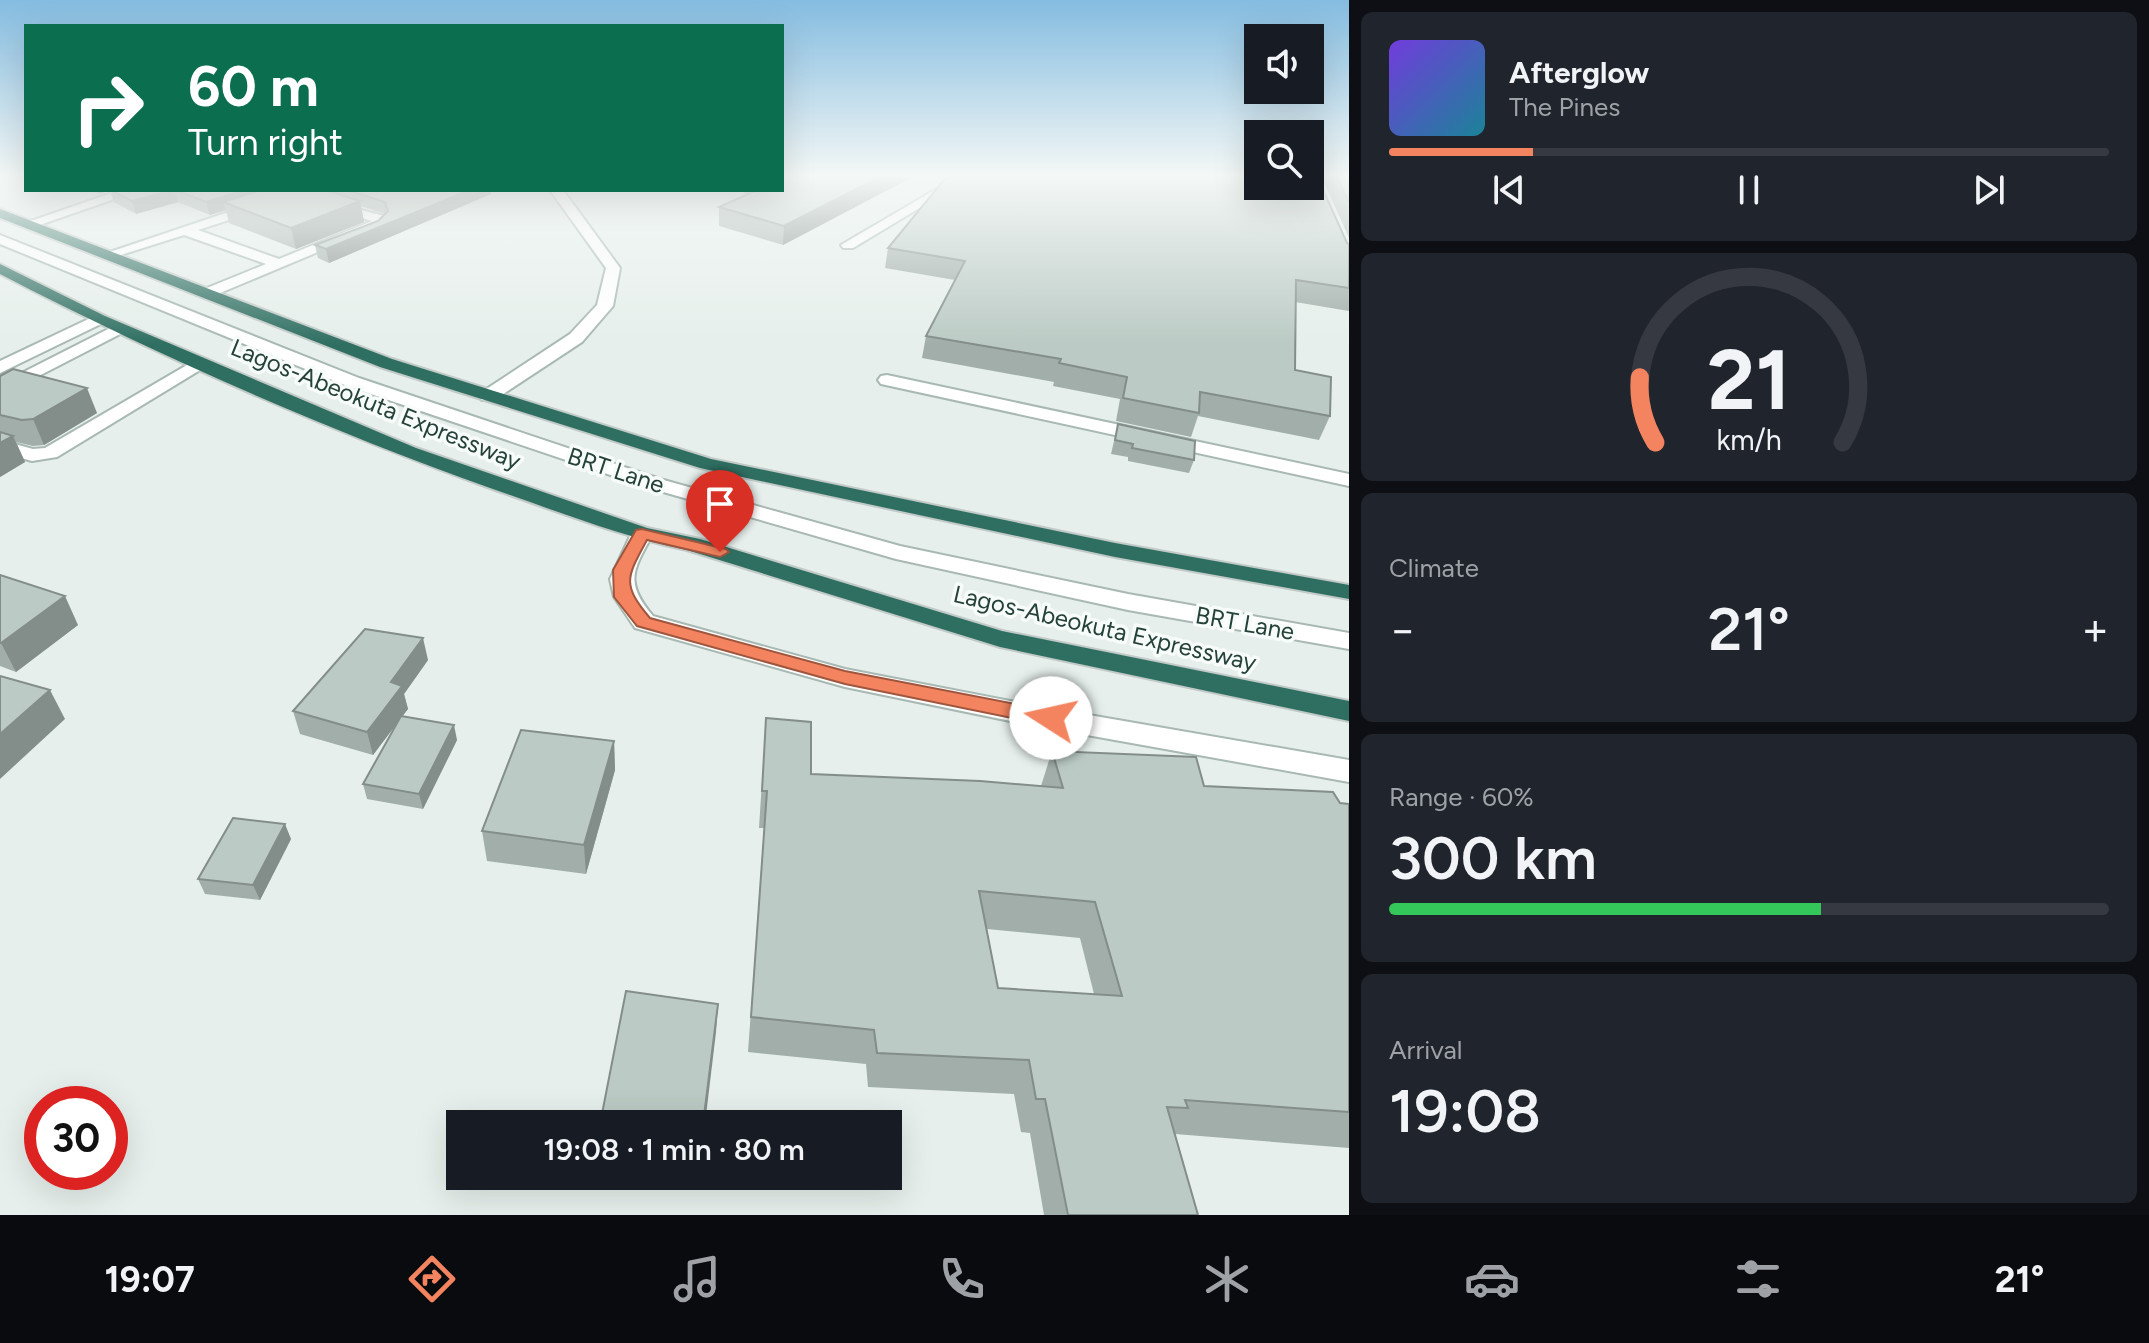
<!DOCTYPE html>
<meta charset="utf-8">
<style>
:root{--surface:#171b24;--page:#20242c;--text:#f1f3f6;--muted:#9ea1a6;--line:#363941;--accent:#f4845f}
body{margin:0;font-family:Figtree,sans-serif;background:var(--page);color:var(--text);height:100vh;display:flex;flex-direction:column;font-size:30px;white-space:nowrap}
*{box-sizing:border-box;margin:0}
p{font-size:26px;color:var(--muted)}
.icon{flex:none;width:44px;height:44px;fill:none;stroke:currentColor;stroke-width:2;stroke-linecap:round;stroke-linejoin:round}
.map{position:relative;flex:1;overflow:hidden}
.side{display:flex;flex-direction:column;gap:12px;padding:12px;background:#0d0f14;width:800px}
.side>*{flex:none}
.top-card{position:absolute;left:24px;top:24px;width:760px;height:168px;border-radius:0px;box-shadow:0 8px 32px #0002;background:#0b6e4f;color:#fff;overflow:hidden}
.controls{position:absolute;left:1244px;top:24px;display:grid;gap:16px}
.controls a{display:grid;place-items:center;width:80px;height:80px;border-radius:0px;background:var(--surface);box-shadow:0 8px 32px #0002;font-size:40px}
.speed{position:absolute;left:24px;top:1086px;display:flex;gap:16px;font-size:40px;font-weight:700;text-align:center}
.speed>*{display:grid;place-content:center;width:104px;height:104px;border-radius:50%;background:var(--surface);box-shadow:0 8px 32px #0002;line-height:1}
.speed .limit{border:12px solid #d22;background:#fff;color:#111}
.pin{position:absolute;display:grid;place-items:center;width:68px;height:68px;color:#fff;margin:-82px -34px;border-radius:50% 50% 50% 0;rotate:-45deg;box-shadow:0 0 8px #0007}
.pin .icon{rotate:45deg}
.me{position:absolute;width:88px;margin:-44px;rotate:280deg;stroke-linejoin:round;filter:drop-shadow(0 0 6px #0008)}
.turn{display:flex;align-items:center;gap:28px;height:168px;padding:0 32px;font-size:36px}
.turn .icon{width:104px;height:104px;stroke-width:2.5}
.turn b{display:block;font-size:56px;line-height:68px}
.big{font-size:60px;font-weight:600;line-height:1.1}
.side .widget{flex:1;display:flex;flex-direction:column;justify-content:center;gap:12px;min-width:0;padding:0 28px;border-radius:12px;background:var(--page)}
.side .dial{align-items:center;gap:0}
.dial svg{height:208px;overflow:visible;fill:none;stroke:var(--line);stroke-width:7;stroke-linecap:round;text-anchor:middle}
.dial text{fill:var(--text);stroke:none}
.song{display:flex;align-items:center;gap:24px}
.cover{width:96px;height:96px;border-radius:12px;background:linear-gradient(135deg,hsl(260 70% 55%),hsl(190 70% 35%))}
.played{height:8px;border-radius:4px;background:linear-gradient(90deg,var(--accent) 20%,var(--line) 20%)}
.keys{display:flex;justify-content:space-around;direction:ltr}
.heat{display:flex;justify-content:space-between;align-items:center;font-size:44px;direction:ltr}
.charge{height:12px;border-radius:6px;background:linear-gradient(90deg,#34c759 60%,var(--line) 0)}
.trip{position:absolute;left:446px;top:1110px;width:456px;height:80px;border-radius:0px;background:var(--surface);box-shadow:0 8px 32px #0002;font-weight:600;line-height:80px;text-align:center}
.tab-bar{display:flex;height:128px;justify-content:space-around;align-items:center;background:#090b0e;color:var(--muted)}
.tab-bar .icon{width:56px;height:56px}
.tab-bar .selected{color:var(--accent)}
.tab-bar b{font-size:36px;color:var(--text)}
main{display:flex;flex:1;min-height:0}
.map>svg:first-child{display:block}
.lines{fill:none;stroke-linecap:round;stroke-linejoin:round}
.minor-casing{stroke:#a8b8b2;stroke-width:4}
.highway-casing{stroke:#c2cac8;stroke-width:4}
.minor{fill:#fff;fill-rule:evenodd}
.highway{fill:#2f6f62;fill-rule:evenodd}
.wall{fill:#a1aea9;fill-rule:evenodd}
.shaded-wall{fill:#838d89}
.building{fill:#bbcac4;stroke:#838d89;stroke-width:2;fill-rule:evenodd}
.route{fill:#f4845f;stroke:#9f563e;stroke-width:2}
.labels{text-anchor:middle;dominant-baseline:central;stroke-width:7;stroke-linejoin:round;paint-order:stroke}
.street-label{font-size:24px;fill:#24423a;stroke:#f7fbf9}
</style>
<main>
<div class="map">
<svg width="1349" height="1215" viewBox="0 0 1349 1215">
<rect width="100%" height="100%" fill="#e6efeb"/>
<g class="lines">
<!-- minor casing -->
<g class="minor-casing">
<g id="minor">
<polygon points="962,174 976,174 853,248 843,248 841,245"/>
<polygon points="121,190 140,190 34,227 22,224"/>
<polygon points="550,190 563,190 620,268 613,306 582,342 494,400 482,400 479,396 482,392 570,334 597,305 606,268"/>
<polygon points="327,201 384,216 387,223 208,298 202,296 202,290 266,264 184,235 108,259 101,255 258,202 263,203 263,209 198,230 279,259 372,221 327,207"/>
<polygon points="0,235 359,378 660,479 900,546 1128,594 1349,633 1349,649 1128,610 896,559 646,487 347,386 0,244"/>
<polygon points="99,314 105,316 105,322 0,373 0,361"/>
<polygon points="120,323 128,328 126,331 0,396 0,384"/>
<polygon points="199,358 208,363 205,367 57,457 32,461 0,452 0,440 33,449 45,448"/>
<polygon points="887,375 1349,474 1349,486 881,384 878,380 881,376"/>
<path d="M642,527L653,534C633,570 624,582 653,616L845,669L1020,703L1349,760V782L1020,723L845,687L635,628L614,597L610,579L631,534Z"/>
</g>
</g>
<!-- highway casing -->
<g class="highway-casing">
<g id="highway">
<polygon points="0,209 392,359 711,459 1115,543 1349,585 1349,599 1115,557 700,468 380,367 0,218"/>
<path d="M0,264L105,316L416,448L647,528L700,539L1002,631L1349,701V721L1000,647L687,550C620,536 556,511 490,488C323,428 158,356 0,274Z"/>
</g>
</g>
<!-- minor -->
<use href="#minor" class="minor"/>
<!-- highway -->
<use href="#highway" class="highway"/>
</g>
<!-- wall -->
<g class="wall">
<polygon points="918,174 783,245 719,226 719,207 746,195 742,190 782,190"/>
<polygon points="1310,174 1349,174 1349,238 1325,184 1317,177 1347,243 1349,244 1349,311 1295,302 1295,370 1330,416 1319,440 1198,416 1191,437 1116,421 1120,399 1053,386 1054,382 922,358 926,336 955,280 885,268 888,248"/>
<polygon points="91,190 490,190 491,194 329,263 318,258 315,245 378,221 385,214 361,206 364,222 296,249 229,223 226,210 210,215 178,202 136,214 114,202 110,191 99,194"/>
<polygon points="0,376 97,413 44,445 33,446 16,442 25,462 0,477"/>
<polygon points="1118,424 1194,460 1189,473 1128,461 1128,457 1111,454"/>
<polygon points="0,575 78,625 16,672 0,666"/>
<polygon points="428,660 404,694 408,709 402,716 457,740 423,809 367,799 363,784 398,721 373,755 300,734 293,711"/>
<path d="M766,718L811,774L1041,786L1052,751L1204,786L1349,804V1148L1175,1134L1198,1215H1044L1030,1133L1021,1132L1014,1094L868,1087L866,1064L748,1052L764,828H759ZM987,929L1080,938L1094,994L998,988Z"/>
<polygon points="614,741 615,770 586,874 487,861 482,831"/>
<polygon points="291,839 260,900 205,894 198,879"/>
<polygon points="618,1176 699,1176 698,1187"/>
</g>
<!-- shaded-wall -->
<g class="shaded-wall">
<polygon points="886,174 918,174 783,245 784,226"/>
<polygon points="98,190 112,190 99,194"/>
<polygon points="174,190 178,202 136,214 132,201"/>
<polygon points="245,190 284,190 223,202 226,210 210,215 206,202"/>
<polygon points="470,190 490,190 491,194 329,263 326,249"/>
<polygon points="360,201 364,222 296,249 291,228"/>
<polygon points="87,388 97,413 44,445 33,419"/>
<polygon points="13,436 25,462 0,477 0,443"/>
<polygon points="65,596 78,625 16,672 1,643"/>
<polygon points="423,638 428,660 404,694 408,709 373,755 367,732 391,682"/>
<polygon points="50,690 65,719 0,779 0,734"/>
<polygon points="454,725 457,740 423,809 419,794"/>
<polygon points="614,741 615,770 586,874 584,845"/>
<polygon points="285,824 291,839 260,900 253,885"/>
<polygon points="718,1004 716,1032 705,1124 703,1124"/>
</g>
<!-- building -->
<g class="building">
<polygon points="782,174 886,174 784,226 719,207 757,190 782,190"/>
<polygon points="955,174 1258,174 1258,186 1310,186 1310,174 1316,174 1347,243 1349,244 1349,288 1296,280 1295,370 1331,377 1330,416 1200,392 1199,413 1123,398 1127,377 1059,363 1061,359 926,336 965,261 888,248 943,181"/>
<polygon points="1335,174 1349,174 1349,202"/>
<polygon points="110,190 174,190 132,201"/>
<polygon points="175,190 245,190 206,202"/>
<polygon points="261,190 325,190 360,201 291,228 223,202"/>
<polygon points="347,190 470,190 326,249 315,245 378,221 388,211 385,202"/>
<polygon points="13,369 87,388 33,419 22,420 0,415 0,376"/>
<polygon points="1118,424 1195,441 1194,460 1132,448 1133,444 1115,440"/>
<polygon points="0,432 13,436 0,443"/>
<polygon points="0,575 65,596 1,643 0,643"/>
<polygon points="365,629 423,638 391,682 402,686 367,732 293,711"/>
<polygon points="0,676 50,690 0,734"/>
<polygon points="401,716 454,725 419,794 363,784"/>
<path d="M766,718L811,722V774L980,781L1063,788L1052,751L1196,757L1204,786L1333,792L1340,803L1349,804V1112L1185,1100L1188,1108L1167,1107L1198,1215H1068L1045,1099H1036L1029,1060L877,1053L874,1030L751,1017L767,791H762ZM979,891L1095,902L1122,996L998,988Z"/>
<polygon points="521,730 614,741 584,845 482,831"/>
<polygon points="233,818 285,824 253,885 198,879"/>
<polygon points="626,991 718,1004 703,1124 600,1124"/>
</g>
<!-- sky -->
<linearGradient id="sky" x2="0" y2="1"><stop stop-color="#84bce0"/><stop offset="0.51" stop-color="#f4f8f6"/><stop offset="1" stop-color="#f4f8f6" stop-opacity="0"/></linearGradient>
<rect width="1349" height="344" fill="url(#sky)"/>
<!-- route -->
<path class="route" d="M642,529L726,549L729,552L720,557L647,540C627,577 621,584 650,618L845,671L1051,711L1058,713L1061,718L1058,724L1051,726L845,684L637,626L614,597L613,570L636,530Z"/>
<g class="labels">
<!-- street labels -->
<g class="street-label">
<text transform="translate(376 404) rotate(22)">Lagos-Abeokuta Expressway</text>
<text transform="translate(616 470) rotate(18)">BRT Lane</text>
<text transform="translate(1245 623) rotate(10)">BRT Lane</text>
<text transform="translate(1105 628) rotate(13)">Lagos-Abeokuta Expressway</text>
</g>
</g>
</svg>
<div class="controls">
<a><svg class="icon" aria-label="sound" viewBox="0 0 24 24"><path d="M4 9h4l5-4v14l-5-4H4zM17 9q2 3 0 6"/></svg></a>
<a><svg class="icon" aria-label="search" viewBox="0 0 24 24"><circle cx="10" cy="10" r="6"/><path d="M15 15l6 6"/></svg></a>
</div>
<div class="speed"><div class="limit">30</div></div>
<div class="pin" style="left:720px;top:552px;background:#d93025"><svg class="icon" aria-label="arrive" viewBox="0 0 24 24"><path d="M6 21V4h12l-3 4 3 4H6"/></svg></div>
<svg class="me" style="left:1051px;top:718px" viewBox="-20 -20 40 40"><circle r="19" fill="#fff"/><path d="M0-13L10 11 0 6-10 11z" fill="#f4845f"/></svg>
<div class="trip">19:08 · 1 min · 80 m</div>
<div class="top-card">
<div class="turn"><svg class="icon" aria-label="right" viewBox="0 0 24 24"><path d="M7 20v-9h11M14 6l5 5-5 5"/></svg><div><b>60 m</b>Turn right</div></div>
</div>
</div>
<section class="side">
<div class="widget">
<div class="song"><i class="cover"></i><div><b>Afterglow</b><p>The Pines</p></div></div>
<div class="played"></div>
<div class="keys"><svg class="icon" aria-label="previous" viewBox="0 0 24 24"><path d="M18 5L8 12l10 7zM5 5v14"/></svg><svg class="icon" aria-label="pause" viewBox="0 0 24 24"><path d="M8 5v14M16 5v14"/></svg><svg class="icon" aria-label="next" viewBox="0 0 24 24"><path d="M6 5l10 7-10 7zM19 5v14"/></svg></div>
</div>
<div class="widget dial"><svg viewBox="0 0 100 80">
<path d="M14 69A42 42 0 1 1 86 69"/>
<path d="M14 69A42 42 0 0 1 8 44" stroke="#f4845f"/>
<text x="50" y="56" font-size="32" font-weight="700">21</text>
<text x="50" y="72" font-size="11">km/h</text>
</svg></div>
<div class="widget"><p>Climate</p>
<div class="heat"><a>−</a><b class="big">21°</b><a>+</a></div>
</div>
<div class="widget"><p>Range · 60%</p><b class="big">300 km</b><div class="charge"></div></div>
<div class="widget"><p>Arrival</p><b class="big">19:08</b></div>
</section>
</main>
<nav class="tab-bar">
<b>19:07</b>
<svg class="icon selected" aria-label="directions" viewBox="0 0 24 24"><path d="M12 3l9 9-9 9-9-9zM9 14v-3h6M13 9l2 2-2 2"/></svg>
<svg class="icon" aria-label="music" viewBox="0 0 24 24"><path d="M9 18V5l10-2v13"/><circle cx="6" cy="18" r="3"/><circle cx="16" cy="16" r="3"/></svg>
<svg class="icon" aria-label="phone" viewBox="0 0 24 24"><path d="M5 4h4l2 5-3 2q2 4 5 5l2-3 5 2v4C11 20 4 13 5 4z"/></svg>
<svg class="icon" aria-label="climate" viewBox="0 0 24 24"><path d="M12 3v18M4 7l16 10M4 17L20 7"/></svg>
<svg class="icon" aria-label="car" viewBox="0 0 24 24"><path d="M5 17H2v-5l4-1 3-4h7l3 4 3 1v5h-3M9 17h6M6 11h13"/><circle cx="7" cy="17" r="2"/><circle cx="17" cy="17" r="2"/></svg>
<svg class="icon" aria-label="filters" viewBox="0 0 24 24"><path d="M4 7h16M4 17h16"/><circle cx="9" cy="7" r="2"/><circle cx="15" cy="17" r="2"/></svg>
<b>21°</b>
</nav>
